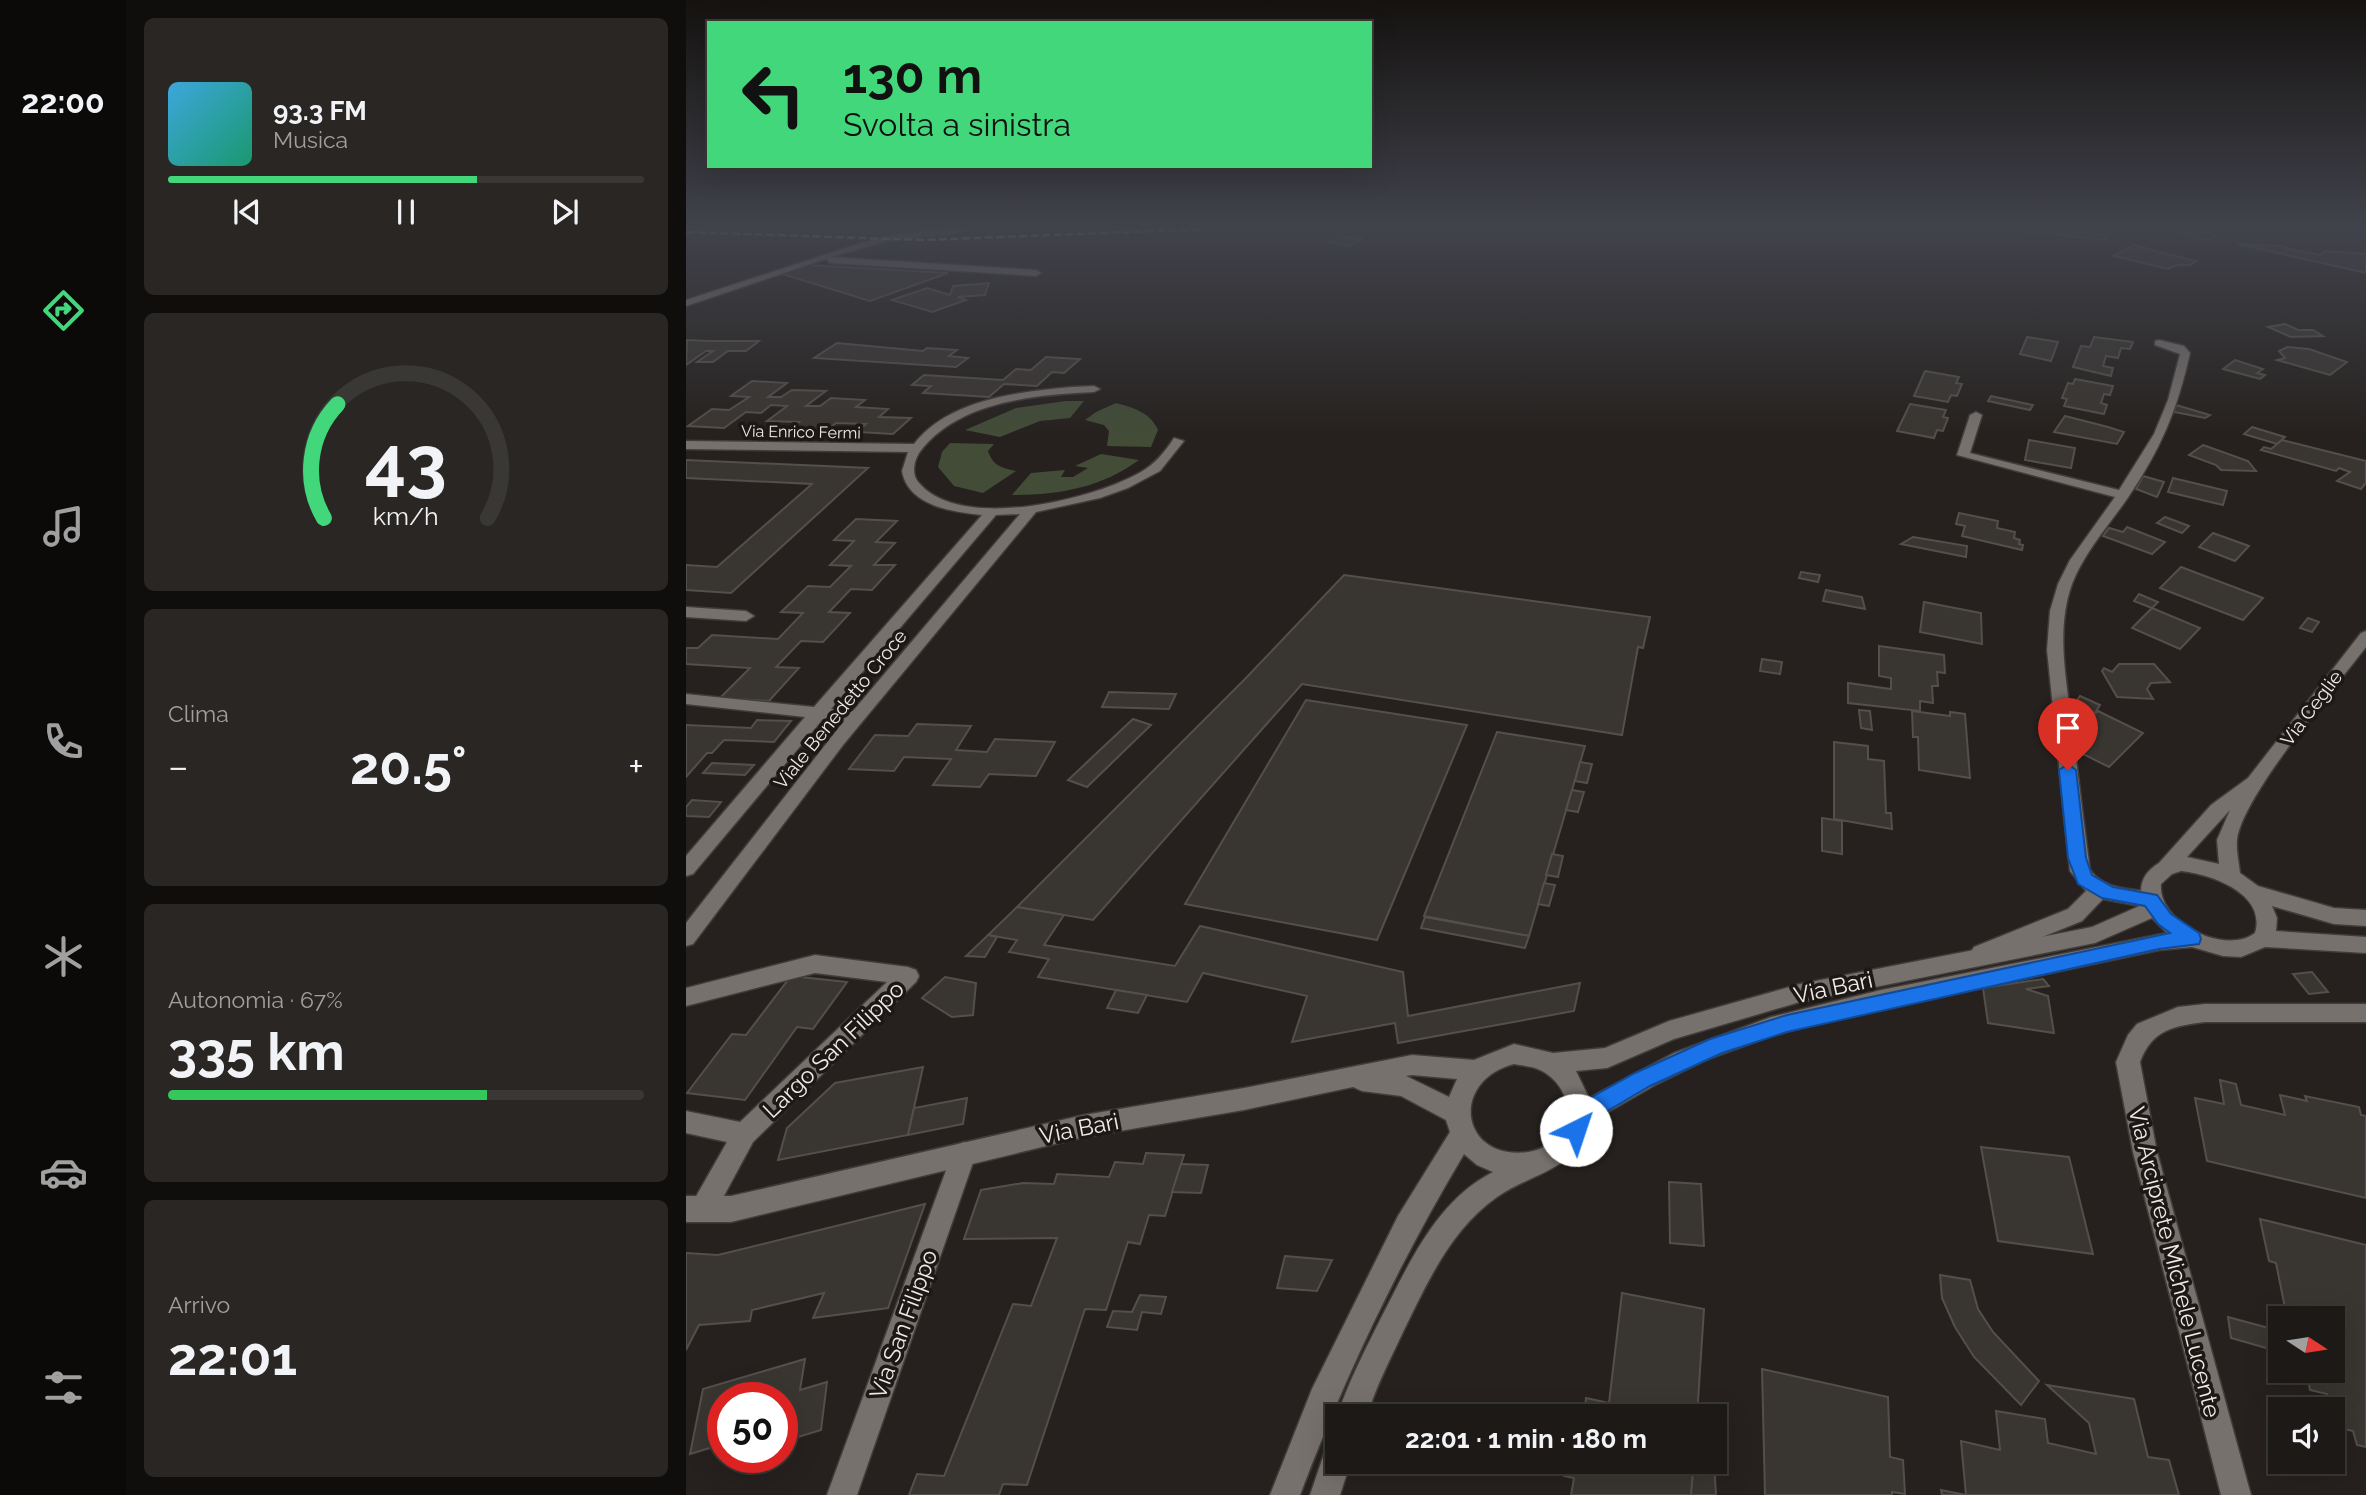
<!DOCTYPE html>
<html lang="it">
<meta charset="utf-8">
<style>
:root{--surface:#1c1916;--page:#292623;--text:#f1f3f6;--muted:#a0a0a1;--line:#3a3835;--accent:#43d77b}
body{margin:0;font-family:Raleway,sans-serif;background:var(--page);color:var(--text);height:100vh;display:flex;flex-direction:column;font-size:26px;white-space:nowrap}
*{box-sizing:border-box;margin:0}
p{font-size:23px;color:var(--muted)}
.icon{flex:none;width:38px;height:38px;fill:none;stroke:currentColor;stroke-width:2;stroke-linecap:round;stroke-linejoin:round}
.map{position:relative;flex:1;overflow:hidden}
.details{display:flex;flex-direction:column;gap:18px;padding:18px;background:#0f0e0c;width:560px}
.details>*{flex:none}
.guide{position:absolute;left:21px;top:21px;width:665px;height:147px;border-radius:0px;box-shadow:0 7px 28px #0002,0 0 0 2px var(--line);background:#43d77b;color:#111;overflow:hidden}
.needle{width:46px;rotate:102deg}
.controls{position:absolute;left:1582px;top:1306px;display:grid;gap:14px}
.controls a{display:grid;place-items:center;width:77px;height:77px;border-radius:0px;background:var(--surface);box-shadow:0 7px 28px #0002,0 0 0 2px var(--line);font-size:35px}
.speed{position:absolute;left:21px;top:1382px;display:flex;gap:14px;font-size:35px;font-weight:700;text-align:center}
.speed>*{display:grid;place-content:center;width:91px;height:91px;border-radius:50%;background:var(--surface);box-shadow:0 7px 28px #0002,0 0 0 2px var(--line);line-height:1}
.speed .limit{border:10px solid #d22;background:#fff;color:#111}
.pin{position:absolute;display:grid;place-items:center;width:60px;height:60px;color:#fff;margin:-72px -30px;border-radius:50% 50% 50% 0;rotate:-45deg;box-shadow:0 0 7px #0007}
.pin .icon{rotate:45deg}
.me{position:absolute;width:77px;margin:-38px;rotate:41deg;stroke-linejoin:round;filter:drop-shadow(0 0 5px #0008)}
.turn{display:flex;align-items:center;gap:24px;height:147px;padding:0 21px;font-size:32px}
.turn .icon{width:91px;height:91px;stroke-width:2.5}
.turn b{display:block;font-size:49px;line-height:60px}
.big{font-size:52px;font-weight:700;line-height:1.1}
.details .card{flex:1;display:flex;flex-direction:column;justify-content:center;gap:10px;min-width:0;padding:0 24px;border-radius:10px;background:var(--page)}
.details .dial{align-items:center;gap:0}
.dial svg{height:182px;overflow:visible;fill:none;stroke:var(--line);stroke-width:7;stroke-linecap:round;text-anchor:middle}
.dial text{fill:var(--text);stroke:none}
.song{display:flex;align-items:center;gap:21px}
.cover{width:84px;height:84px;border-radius:10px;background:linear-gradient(135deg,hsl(200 70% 55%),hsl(160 70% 35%))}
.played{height:7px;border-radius:4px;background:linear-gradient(90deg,var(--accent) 65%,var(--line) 65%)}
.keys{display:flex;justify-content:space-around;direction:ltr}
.heat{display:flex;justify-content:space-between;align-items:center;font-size:38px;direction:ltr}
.charge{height:10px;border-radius:5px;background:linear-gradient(90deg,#34c759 67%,var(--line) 0)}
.trip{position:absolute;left:639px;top:1404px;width:402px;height:70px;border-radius:0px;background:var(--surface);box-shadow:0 7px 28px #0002,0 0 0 2px var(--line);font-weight:700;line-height:70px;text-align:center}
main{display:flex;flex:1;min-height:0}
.tabs{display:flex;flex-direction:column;width:126px;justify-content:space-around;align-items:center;background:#0b0a09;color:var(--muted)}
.tabs .icon{width:49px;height:49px}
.tabs .selected{color:var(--accent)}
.tabs b{font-size:32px;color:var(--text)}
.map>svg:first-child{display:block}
.green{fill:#424c37}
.building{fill:#393530;stroke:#544f4b;stroke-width:2}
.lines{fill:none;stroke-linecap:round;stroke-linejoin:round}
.street-casing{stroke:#403c39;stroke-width:3}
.secondary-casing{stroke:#403c39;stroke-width:3}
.street{fill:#77716d;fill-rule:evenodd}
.secondary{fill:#77716d;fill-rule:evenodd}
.rail{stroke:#d8d4d2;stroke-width:2.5;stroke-dasharray:8 3.5;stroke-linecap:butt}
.route{fill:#1a73e8;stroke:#114b97;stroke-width:2}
.labels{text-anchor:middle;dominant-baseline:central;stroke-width:7;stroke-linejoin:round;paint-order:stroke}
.far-street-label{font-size:16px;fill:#edeae8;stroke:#1d1815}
.street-label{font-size:19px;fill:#edeae8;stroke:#1d1815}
.near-street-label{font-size:23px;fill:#edeae8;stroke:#1d1815}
</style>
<main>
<nav class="tabs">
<b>22:00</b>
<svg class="icon selected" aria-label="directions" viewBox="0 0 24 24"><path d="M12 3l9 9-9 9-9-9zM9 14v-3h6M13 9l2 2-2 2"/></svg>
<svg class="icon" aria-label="music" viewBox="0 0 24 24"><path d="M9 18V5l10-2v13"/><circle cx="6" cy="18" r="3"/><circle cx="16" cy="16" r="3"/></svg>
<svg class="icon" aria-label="phone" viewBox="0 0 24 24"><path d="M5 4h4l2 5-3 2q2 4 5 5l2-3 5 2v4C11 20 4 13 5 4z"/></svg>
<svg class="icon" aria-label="climate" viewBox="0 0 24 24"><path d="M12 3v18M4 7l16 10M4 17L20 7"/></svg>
<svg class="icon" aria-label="car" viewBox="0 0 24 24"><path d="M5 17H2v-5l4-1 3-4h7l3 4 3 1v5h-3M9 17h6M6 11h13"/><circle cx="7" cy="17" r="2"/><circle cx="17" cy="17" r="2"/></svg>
<svg class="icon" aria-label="filters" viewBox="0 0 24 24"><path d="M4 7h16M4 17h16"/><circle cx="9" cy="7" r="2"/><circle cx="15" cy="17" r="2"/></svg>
</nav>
<section class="details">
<div class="card">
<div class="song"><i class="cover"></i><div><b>93.3 FM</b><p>Musica</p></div></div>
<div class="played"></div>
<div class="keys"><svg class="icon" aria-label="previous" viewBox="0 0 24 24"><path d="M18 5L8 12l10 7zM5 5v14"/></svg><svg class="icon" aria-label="pause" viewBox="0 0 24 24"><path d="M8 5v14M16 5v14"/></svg><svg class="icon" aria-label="next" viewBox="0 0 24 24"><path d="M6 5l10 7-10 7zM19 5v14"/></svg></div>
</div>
<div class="card dial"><svg viewBox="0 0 100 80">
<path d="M14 69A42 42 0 1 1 86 69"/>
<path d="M14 69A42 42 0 0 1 20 19" stroke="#43d77b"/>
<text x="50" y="56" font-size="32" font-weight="700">43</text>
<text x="50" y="72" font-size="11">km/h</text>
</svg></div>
<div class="card"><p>Clima</p>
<div class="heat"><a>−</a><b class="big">20.5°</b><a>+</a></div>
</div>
<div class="card"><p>Autonomia · 67%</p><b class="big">335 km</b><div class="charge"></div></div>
<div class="card"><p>Arrivo</p><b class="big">22:01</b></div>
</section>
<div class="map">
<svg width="1680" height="1495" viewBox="0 0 1680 1495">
<rect width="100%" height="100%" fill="#26211e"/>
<!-- green -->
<g class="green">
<polygon points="380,401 398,401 384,418 354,421 314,437 279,430 330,408"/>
<path d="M430,403C448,408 464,412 472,430L465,447L421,446L423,431L418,425L399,420L410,412Z"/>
<path d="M264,443L308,444L302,451C307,466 316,468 330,471L297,493L268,486L252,467L256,452Z"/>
<path d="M415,454L453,460C415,488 372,495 326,495L345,473L379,470L375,477H387L402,468L389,466Z"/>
</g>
<!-- building -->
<g class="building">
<polygon points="1336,227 1420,235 1421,240 1336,231"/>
<polygon points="1501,231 1524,233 1530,237 1527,239 1516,240 1498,234"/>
<polygon points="654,236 669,238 676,238 663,246 644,242"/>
<polygon points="1552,244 1598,246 1602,249 1634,255 1639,251 1680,254 1680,273"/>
<polygon points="1448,245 1469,251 1510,261 1504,265 1491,265 1482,269 1427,256"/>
<polygon points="121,265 262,273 184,301 96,274"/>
<polygon points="303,283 299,295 272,297 280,300 246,312 206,300 241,288 264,295 267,286"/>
<polygon points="1599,324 1612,330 1627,330 1637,336 1605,337 1582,327"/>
<polygon points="1341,337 1372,342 1365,361 1334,354"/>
<polygon points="1408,337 1447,342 1444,349 1435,348 1432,358 1420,356 1417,366 1427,368 1425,376 1387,367 1395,346 1404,347"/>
<polygon points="1,340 21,341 73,341 60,351 42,351 27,362 11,362 27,351 20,351 0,365"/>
<polygon points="151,343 237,351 241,348 271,350 263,356 282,358 270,367 128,358"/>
<polygon points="1601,347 1623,349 1661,362 1644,375 1591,360 1599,358 1593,351"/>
<polygon points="360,357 394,359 378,373 366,372 351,386 318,384 303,397 237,393 245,386 226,385 238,375 317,380 330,369 345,370"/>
<polygon points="1549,360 1577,369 1571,373 1579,375 1574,379 1537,369"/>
<polygon points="1239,371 1273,377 1270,383 1276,384 1271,396 1265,395 1262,402 1228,396"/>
<polygon points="1389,379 1427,386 1424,395 1418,394 1415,403 1421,405 1418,414 1378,406 1381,399 1376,398 1382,383 1387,384"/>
<polygon points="66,381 101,383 82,397 95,397 106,390 140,391 120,406 134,406 145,398 179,400 170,407 202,409 193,417 225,418 207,434 171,432 180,424 150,423 139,432 103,430 113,422 81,421 101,406 85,405 75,413 60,412 38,428 2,426 26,409 43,410 63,397 45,396"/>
<polygon points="1305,396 1347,405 1344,410 1302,401"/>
<polygon points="1224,404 1260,410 1257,417 1262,418 1257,431 1251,430 1248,438 1211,431"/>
<polygon points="1490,405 1524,415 1519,418 1488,412"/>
<polygon points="1379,416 1422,427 1438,432 1431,444 1368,432"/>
<polygon points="1566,427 1599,437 1591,444 1558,434"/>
<polygon points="1343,440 1389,448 1385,468 1339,460"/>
<polygon points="1596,440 1680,461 1680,483 1675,489 1651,481 1664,472 1653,468 1650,471 1575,450 1578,447 1585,449"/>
<polygon points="1517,445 1562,461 1570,471 1535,470 1530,465 1503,455"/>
<polygon points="0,460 182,468 45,593 0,590 0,565 31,567 126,484 0,478"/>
<polygon points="1457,476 1478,482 1471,497 1450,489"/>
<polygon points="1487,478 1541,491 1537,505 1482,492"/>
<polygon points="1273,513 1312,521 1311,528 1329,532 1328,538 1334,540 1333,544 1337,545 1336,550 1276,536 1279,526 1270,524"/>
<polygon points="1479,517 1503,526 1496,533 1471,523"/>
<polygon points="170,519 211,521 190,542 209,543 188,565 209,565 186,590 165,589 143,612 164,613 137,642 115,641 90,667 113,668 83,701 34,698 64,668 0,664 0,648 12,648 26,635 92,639 117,613 95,612 122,586 144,587 165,566 144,565 168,541 148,540"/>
<polygon points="1441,527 1479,542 1466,554 1417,536 1423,528 1437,532"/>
<polygon points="1527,533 1563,546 1549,561 1513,547"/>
<polygon points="1227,537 1281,546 1280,557 1215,544"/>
<polygon points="1495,567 1577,598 1557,620 1474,588"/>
<polygon points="1115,572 1134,575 1132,582 1113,578"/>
<polygon points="658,575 964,617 957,648 952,647 936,735 616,684 407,920 331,907 559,679"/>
<polygon points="1140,590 1176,597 1179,609 1137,601"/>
<polygon points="1453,594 1472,602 1466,608 1448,601"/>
<polygon points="1238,602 1295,613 1296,644 1234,632"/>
<polygon points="1466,608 1514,628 1494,649 1446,628"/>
<polygon points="1622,618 1633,622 1626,632 1614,628"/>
<polygon points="1193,646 1258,655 1259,673 1251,672 1252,686 1246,686 1247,703 1234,701 1234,711 1162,703 1162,683 1205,689 1205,678 1193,676"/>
<polygon points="1076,659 1096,662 1094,674 1074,671"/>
<polygon points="1433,664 1468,664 1484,682 1465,683 1461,689 1467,699 1431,697 1416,671 1418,668 1426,672"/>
<polygon points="423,692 490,694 483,709 416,707"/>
<polygon points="1394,696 1414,705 1409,713 1388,704"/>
<polygon points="620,700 781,725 691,940 499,904"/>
<polygon points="1173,710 1184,711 1186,730 1175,728"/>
<polygon points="1226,711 1264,716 1264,712 1279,714 1284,778 1233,770 1232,737 1227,737"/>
<polygon points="1412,711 1457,733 1423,767 1389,750 1389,746 1403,733 1393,728"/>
<polygon points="447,719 465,725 401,787 382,780"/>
<polygon points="71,720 105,721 88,742 38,740 26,753 21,753 0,777 0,725 65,728"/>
<polygon points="231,724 285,726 270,750 301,752 309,739 369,742 350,776 303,774 294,787 247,785 265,759 218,757 208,771 163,769 189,735 222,736"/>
<polygon points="811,732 899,746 843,936 738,916"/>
<polygon points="1148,742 1182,746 1182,759 1198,761 1200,813 1205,813 1206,829 1148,819"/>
<polygon points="894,762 906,764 901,783 889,781"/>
<polygon points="26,763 68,765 59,775 17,773"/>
<polygon points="886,790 898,792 892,812 880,810"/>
<polygon points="6,800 35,802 23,817 0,816 0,807"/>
<polygon points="1136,818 1156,821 1156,854 1136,851"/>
<polygon points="866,854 877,856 872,877 860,875"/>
<polygon points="858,883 869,885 863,906 852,904"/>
<polygon points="331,907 378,915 358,945 489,966 514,926 717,972 722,1016 894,983 888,1011 712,1043 709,1023 606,1042 621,996 517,973 501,1002 352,977 363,959 323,952 331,940 302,935"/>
<polygon points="739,917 843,936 839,948 735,928"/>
<polygon points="302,935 311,937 299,957 280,956"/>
<polygon points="1626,972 1642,992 1623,994 1607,974"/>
<polygon points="105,976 161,982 127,1029 111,1027 59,1100 1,1093 46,1034 60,1035"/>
<polygon points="259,977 290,983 287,1015 266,1017 236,998"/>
<polygon points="1357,979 1363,986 1340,989 1362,996 1368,1033 1302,1023 1297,988"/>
<polygon points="430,990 461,995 452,1013 421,1008"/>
<polygon points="237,1067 222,1135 92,1160 101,1128 149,1083"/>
<polygon points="1534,1080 1550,1084 1555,1105 1599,1115 1594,1095 1621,1101 1619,1096 1673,1107 1675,1115 1680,1116 1680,1198 1521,1161 1509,1098 1538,1104"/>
<polygon points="281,1098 277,1124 222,1135 228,1108"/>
<polygon points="1295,1147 1383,1157 1407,1254 1312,1241"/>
<polygon points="460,1153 498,1155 479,1216 463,1215 454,1244 442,1242 420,1310 399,1309 341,1485 317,1484 313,1495 223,1495 231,1474 258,1476 327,1304 345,1306 371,1238 278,1239 295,1190 337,1183 368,1184 371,1174 423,1177 429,1162 457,1164"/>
<polygon points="495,1164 522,1165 515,1193 486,1192"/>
<polygon points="983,1182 1015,1184 1018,1246 984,1243"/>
<polygon points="239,1204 202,1308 127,1318 138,1293 66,1310 64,1321 13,1325 0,1350 0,1253 32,1255"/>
<polygon points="1574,1219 1680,1245 1680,1447 1671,1445 1667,1431 1647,1426 1647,1409 1644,1409 1641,1394 1624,1390 1620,1370 1647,1370 1647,1318 1601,1318 1590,1263 1583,1261"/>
<polygon points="599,1256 646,1260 631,1291 591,1288"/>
<polygon points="1254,1275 1284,1280 1292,1309 1307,1332 1353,1381 1335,1405 1288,1357 1269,1327 1256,1298"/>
<polygon points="936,1293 1018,1309 1011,1416 898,1416 900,1398 923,1403"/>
<polygon points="454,1295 480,1297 475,1314 456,1312 451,1330 421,1327 427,1311 446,1312"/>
<polygon points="1542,1317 1594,1331 1594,1352 1545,1338"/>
<polygon points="119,1359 114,1390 141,1382 135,1430 96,1442 96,1398 37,1398 37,1444 4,1454 17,1389"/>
<polygon points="1076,1369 1202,1397 1204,1457 1217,1460 1219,1494 1206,1492 1206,1495 1079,1495"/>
<polygon points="1361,1385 1448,1399 1462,1457 1483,1460 1493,1495 1256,1495 1255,1490 1280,1495 1275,1441 1314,1450 1310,1411 1359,1419 1362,1443 1410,1454 1403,1423"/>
<polygon points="880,1461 1008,1461 1005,1495 885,1495 888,1478 878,1476"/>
<polygon points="1008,1461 1028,1461 1030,1495 1005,1495"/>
</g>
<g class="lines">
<!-- street casing -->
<g class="street-casing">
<g id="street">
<polygon points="279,227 293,227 268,234 205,240 145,257 350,270 355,273 350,276 144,263 140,259 0,306 0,300 175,243 215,233"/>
<path d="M1473,340L1498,346L1504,353C1491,411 1475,449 1441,499C1422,526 1398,553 1386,584C1369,631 1381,684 1387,732C1392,778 1398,824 1404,870C1421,893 1448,887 1472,894L1475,900L1472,906L1465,908L1417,899L1396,921L1295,962L1288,959L1284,953L1288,947L1382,909L1400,891L1384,871L1361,650L1364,611L1372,584L1384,560L1429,497L1271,455L1284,415L1290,412L1296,415L1284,453L1433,490L1468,434L1482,400L1494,354L1469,345V341Z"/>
<path d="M386,387L408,386L414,389L408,392C349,395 271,401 233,453C228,461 225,475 233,483C275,532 406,500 455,472C469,464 479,452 488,438L498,441L474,471L442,488L414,498L350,512L157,745L7,944L0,946V923L158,721L137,719L7,874L0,876V856L119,717L0,704V694L128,707L296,515C267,512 222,506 216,471L222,452L0,449V441L228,444C263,399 333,392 386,387ZM334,514L167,711L145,709L310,515Z"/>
<polygon points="0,607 60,611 68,616 60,621 0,617"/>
<polygon points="129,955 222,967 230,970 233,976 230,982 67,1142 26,1218 17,1222 8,1218 4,1209 8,1200 41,1142 0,1133 0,1111 54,1122 201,982 129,973 0,1006 0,988"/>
<path d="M1519,1004H1680V1022H1519C1487,1026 1466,1030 1454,1062L1471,1152L1565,1495H1535L1447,1152L1430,1062L1442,1035L1451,1024L1492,1007Z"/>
<polygon points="278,1142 287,1146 290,1154 171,1495 141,1495 266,1154 269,1146"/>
</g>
</g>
<!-- secondary casing -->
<g class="secondary-casing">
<g id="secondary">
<path d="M1680,631V647C1651,685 1555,798 1551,840C1550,850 1553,863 1554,873L1572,886L1648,908L1680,910V926L1648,924L1586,906L1591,918L1590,931L1680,937V953L1579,947L1555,957L1537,956L1506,947L1473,950L1140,1021L1085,1036L1022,1059L969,1085L903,1123C892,1170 845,1173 811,1197C765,1229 741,1283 717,1332C704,1360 690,1386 681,1416H651C663,1381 679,1350 695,1318C723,1264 750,1201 807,1172L791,1165L778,1154C713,1263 659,1376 614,1495H584L626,1389L712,1216L764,1132L760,1120L715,1096L676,1091L667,1087L558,1110L398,1137L45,1222H0V1196H45L398,1115L558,1088L726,1055L788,1060L828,1044L867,1053L919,1048L983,1021L1114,984L1406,927L1458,904C1451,886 1457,873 1473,863L1525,805L1562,778L1675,633ZM1544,810L1531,840L1533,864L1501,857ZM1495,871C1524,874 1581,893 1569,933C1539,956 1471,922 1475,884L1486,874ZM1466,918L1481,933L1195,990L1085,1017L988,1053L903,1098L890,1071L921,1068L988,1039L1114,1002L1409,943ZM828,1064C836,1066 847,1066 854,1070C878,1082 890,1110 873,1133C865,1144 856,1150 842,1152C774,1161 763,1081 828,1064ZM726,1075L771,1079L763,1097L720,1076Z"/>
<polygon points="651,1444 651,1461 665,1461 654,1495 624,1495 640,1448"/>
</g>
</g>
<!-- street -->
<use href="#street" class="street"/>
<!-- secondary -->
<use href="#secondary" class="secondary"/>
<!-- rail -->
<polyline class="rail" points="0,232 238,240 570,227"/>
</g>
<!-- sky -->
<linearGradient id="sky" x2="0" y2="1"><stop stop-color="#151210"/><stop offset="0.52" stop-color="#41434c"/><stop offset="1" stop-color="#41434c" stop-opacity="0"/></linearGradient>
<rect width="1680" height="437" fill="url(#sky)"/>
<!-- route -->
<polygon class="route" points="1382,764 1390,770 1400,858 1406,875 1427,887 1471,895 1485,914 1513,933 1515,939 1513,944 1473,949 1101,1032 1036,1053 964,1086 903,1122 898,1137 890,1140 882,1137 879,1130 886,1108 949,1073 1024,1039 1101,1015 1484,933 1472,924 1459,906 1416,898 1392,884 1382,858 1373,770"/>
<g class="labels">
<!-- far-street labels -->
<g class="far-street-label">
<text transform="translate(115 432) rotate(1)">Via Enrico Fermi</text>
</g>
<!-- street labels -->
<g class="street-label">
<text transform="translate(1625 708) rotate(-53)">Via Ceglie</text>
<text transform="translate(154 709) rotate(-51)">Viale Benedetto Croce</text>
</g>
<!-- near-street labels -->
<g class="near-street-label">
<text transform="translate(1147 987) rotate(-12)">Via Bari</text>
<text transform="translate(147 1049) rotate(-44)">Largo San Filippo</text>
<text transform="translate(393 1128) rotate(-11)">Via Bari</text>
<text transform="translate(1489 1262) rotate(76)">Via Arciprete Michele Lucente</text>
<text transform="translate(217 1324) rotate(-70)">Via San Filippo</text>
</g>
</g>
</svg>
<div class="controls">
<a><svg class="needle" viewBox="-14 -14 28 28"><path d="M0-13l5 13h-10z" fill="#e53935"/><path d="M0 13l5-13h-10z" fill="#a0a0a1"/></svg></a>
<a><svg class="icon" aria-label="sound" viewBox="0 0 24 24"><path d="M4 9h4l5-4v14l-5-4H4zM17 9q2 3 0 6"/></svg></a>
</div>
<div class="speed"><div class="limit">50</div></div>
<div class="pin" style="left:1382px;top:770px;background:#d93025"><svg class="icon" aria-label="arrive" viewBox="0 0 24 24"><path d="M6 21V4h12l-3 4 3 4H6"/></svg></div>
<svg class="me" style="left:890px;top:1130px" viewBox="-20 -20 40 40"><circle r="19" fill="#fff"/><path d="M0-13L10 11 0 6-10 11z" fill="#1a73e8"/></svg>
<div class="trip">22:01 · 1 min · 180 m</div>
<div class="guide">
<div class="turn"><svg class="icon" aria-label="left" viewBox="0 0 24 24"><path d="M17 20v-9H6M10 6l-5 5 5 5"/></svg><div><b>130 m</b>Svolta a sinistra</div></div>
</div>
</div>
</main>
